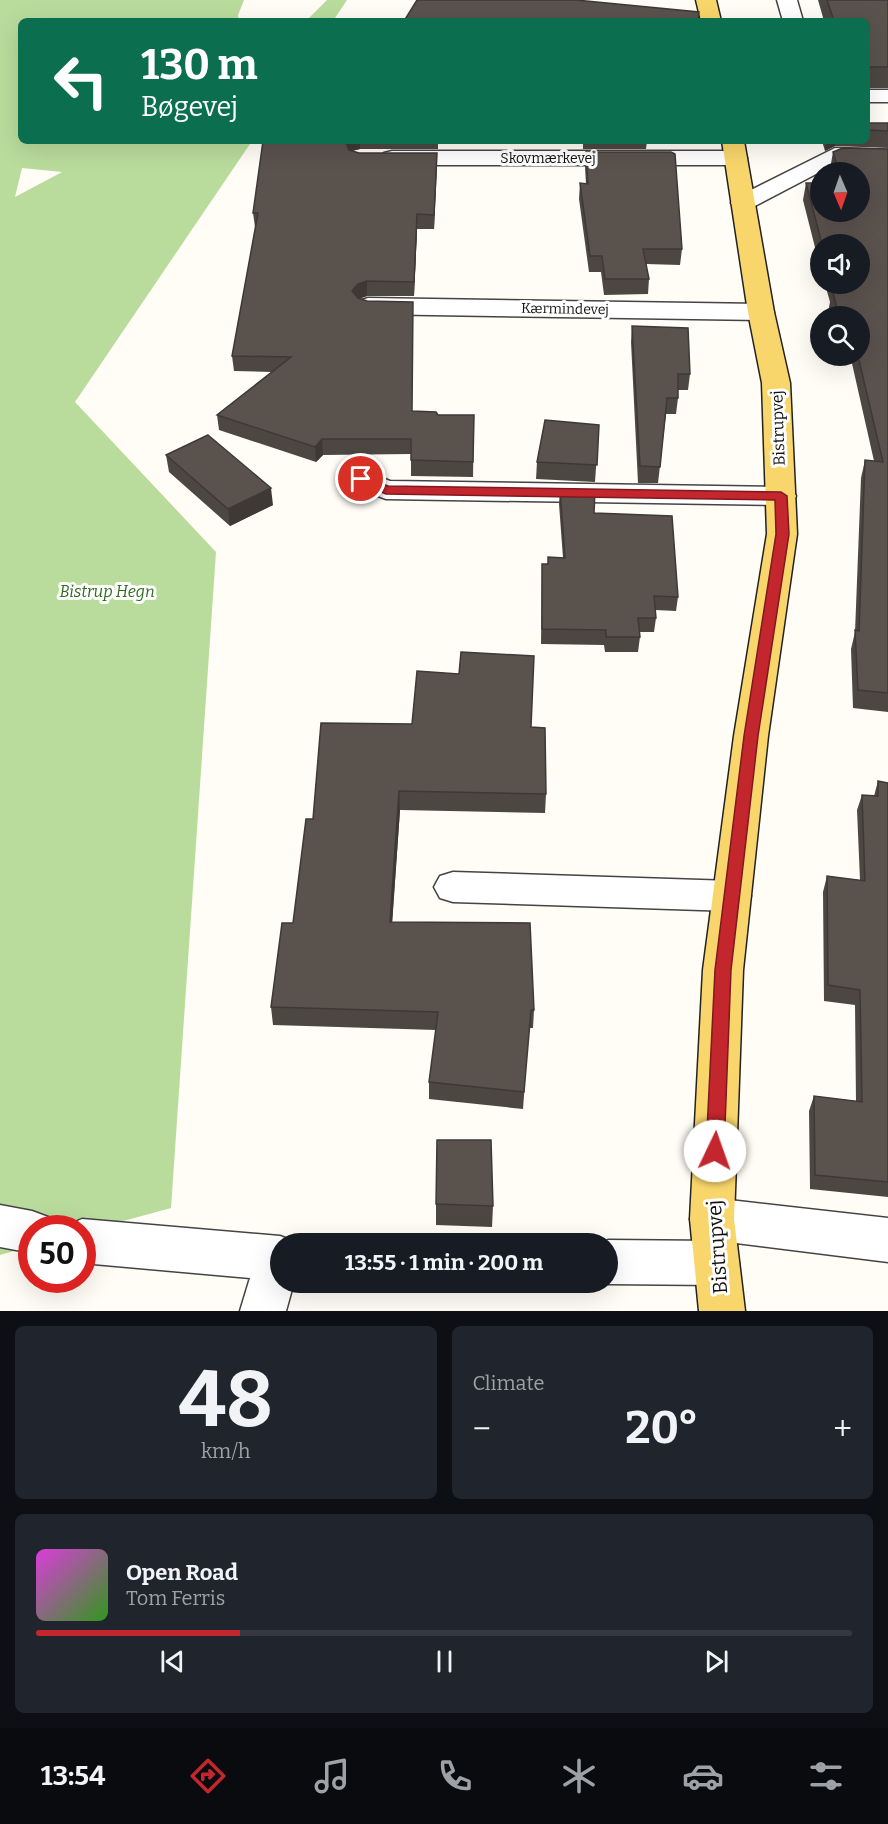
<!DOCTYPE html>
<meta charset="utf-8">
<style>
:root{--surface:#171b24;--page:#20242c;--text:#f1f3f6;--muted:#9ea1a6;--line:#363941;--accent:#c4262e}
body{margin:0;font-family:Bitter,serif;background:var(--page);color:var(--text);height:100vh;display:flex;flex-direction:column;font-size:22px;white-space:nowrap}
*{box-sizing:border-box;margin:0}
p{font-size:20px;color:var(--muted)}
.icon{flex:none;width:33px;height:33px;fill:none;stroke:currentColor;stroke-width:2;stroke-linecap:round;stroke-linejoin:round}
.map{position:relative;height:1311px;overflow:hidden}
.side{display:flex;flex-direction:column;gap:15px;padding:15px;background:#0d0f14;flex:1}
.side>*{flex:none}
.hud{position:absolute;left:18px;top:18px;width:852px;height:126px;border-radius:9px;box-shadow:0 6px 24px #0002;background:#0b6e4f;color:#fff;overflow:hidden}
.needle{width:39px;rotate:178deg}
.buttons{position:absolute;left:810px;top:162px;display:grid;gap:12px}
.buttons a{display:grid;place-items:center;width:60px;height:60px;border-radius:50%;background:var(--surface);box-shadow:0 6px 24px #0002;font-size:30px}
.speed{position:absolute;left:18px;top:1215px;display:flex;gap:12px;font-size:30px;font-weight:700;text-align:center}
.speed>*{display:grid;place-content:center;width:78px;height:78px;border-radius:50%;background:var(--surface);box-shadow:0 6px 24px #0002;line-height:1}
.speed .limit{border:9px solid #d22;background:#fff;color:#111}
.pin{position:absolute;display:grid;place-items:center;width:51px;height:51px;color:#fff;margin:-26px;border:3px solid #fff;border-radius:50%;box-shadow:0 2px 6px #0007}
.me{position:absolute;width:66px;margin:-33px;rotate:3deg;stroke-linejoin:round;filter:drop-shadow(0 0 4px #0008)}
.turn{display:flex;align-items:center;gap:21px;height:126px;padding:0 24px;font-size:27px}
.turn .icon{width:78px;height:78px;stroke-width:2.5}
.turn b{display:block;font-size:42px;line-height:51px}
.big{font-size:45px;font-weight:700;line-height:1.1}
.side .card{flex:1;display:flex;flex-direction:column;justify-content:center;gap:9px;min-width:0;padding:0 21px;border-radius:9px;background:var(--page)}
.side .dial{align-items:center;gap:0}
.dial b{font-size:78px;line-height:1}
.song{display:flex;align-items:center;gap:18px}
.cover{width:72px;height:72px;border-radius:9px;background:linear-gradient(135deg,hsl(300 70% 55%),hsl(110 70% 35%))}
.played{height:6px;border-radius:3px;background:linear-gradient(90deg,var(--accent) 25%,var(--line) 25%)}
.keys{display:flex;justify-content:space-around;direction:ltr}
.heat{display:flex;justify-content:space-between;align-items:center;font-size:33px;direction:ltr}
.side .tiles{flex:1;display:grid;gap:15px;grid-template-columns:1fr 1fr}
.card:last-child{grid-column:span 2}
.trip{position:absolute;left:270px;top:1233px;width:348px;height:60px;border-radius:30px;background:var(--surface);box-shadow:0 6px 24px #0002;font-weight:700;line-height:60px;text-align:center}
.tab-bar{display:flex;height:96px;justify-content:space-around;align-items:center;background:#090b0e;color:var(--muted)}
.tab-bar .icon{width:42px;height:42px}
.tab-bar .active{color:var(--accent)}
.tab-bar b{font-size:27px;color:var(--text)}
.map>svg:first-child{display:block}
.forest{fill:#b9dc9c;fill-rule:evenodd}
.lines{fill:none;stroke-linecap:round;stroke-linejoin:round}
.minor-casing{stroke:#444;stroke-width:3}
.major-casing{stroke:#222;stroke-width:3}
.minor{fill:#fff;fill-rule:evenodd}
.major{fill:#f9d66b;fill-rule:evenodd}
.wall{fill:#4d4742}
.shaded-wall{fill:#3f3936}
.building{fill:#5a524d;stroke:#3f3936;stroke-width:1.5}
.route{fill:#c4262e;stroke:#7f191e;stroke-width:1.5}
.labels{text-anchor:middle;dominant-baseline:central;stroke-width:6;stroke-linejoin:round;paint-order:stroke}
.far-street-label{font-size:14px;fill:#111;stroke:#fff}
.street-label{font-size:16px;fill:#111;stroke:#fff}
.park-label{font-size:16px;font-style:italic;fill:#2f6b1f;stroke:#fff}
.near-street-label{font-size:20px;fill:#111;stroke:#fff}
</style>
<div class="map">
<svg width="888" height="1311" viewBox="0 0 888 1311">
<rect width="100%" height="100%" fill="#fffdf5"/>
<!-- forest -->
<g class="forest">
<path d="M0,0H244L238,15L239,21H21V141H252L75,402L216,552L171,1208L83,1232L82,1228H32L31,1246L0,1255ZM22,168L62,172L15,197Z"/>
<polygon points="327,0 347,0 333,21 306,21"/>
</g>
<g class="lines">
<!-- minor casing -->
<g class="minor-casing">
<g id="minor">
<polygon points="777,0 797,0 803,21 783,21"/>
<rect x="867" y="90" width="21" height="12"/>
<polygon points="835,148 888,150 888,164 839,162 751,208 743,210 735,208 731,203 735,198"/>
<polygon points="392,151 736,151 744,153 747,158 744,163 736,165 392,165 384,163 381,158 384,153"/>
<polygon points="368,298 761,304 770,306 774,312 770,318 761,320 368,314 359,311 355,306 359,301"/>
<polygon points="361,470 390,481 781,487 792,489 796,496 792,503 781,505 386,499 351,486 346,479 351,472"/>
<polygon points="453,872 732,881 745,885 751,896 745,907 732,911 453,902 440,898 434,887 440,876"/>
<polygon points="712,1198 888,1218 888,1262 712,1240 696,1234 690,1219 696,1204"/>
<polygon points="0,1205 32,1211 48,1217 53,1228 32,1228 32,1253 0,1247"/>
<polygon points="82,1219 280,1236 296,1242 280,1244 280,1282 294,1282 286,1311 240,1311 250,1278 82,1263 82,1228 65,1228 66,1226"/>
<polygon points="608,1240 716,1241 732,1247 739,1263 732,1279 716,1285 608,1284 604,1282 608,1282 608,1244 599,1244"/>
</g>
</g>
<!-- major casing -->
<g class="major-casing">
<g id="major">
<polygon points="696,0 716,0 721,21 701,21"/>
<polygon points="722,141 744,141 774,312 790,383 797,534 768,736 743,970 734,1219 745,1311 699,1311 690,1219 703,970 734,736 767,534 762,383 748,312"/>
</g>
</g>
<!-- minor -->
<use href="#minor" class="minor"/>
<!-- major -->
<use href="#major" class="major"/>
</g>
<!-- wall -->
<g class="wall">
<polygon points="818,0 888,0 888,88 867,88 867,21 824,21"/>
<polygon points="867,123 888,123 888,148 835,146 825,151 822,141 867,141"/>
<polygon points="263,141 438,141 438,149 360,149 352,151 359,153 437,153 434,229 417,229 414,296 367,296 359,299 412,411 438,415 474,415 473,477 411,476 411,454 323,455 316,462 219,430 217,415 272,372 234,371 232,356 256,227 255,227 253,213"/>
<polygon points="583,141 647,141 646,149 583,149"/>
<polygon points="888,149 888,712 853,708 851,649 855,632 861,478 865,460 874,461 851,359 841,358 840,356 860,356 860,316 831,316 829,307 830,302 825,284 860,284 860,244 820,244 820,267 803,200 806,183 820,212 860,172 831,172 830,169 833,152"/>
<polygon points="586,152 682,249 680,265 646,264 649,279 648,294 604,295 601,272 589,272 579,199 580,183 586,184 585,167"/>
<polygon points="632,326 690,374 688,390 678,390 678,398 676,414 666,414 658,483 638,483 631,342"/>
<polygon points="599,425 595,482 536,479 537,462"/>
<polygon points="166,455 273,505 230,526 169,472"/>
<polygon points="560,489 594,513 678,597 676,611 655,610 656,618 654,632 639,632 640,637 638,652 605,652 604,645 541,644 542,564 548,564 563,558 559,504"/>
<polygon points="531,727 546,794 545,813 400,810 392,922 534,1010 533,1028 529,1028 523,1109 429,1099 429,1082 436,1030 273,1025 271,1007 293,923 313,819"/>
<polygon points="878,781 888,783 888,1197 810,1189 809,1111 814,1096 856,1101 855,1005 824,1001 823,892 827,876 860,880 857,810 862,795 874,796"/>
<polygon points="436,1204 493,1206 492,1227 436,1225"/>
</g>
<!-- shaded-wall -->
<g class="shaded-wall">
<polygon points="348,141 360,141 360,149 351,151 347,157 346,143"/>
<polygon points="826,141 836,141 835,146 825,151"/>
<polygon points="437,153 437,167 434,229 434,215"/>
<polygon points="417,214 417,229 414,296 414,282"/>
<polygon points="367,281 367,296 358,299 352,291 358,284"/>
<polygon points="322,439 323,455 316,462 315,447"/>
<polygon points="271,488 273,505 230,526 228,509"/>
<polygon points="399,791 400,810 391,940 390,922"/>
</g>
<!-- building -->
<g class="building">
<polygon points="417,0 576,0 699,12 698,21 404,21"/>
<polygon points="827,0 888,0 888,67 867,67 867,21 834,21"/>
<polygon points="867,123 888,123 888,131 867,130"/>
<polygon points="263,141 348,141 346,143 349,150 359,153 437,153 434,215 417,214 414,282 367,281 358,284 352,291 358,298 367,301 413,302 412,411 436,412 438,415 474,415 473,462 411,460 411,439 322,439 315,447 217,415 291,357 232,356 258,213 253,213"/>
<polygon points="843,148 888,149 888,693 858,690 855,630 859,631 865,460 883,462 858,356 860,356 860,316 839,316 832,289 835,289 833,284 860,284 860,244 822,244 806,183 820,183 820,212 860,212 860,172 839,172 833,152"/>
<polygon points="586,152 671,152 675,154 682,249 643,249 649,279 605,279 602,256 590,256 580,183 588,184"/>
<polygon points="632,326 688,328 690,374 678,374 678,398 667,398 660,467 640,466"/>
<polygon points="545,420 599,425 597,465 537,462"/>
<polygon points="208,435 271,488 228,509 166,455"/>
<polygon points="560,489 595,490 594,513 672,516 678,597 654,596 656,618 638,618 640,637 606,637 606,630 542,629 542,564 548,564 548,557 565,558"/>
<polygon points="461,652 534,656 531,727 545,728 546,794 399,791 390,922 530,923 534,1010 531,1010 524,1092 429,1082 438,1012 271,1007 282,923 293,923 306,819 313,819 321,723 412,724 417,671 459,674"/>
<polygon points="878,781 888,783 888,1182 815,1175 814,1096 862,1102 860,990 828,985 827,876 865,881 862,795 878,796"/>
<polygon points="437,1140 491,1140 493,1206 436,1204"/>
</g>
<!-- route -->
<polygon class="route" points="361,475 388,486 781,492 787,496 789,534 758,736 731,970 724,1151 721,1157 715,1159 709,1157 706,1151 715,970 744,736 776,534 775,500 386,494 357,482 355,479"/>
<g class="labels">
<!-- far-street labels -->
<g class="far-street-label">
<text x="548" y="158">Skovmærkevej</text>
<text transform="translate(565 309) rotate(1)">Kærmindevej</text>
</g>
<!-- street labels -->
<g class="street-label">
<text transform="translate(778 428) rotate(-92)">Bistrupvej</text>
</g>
<!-- park labels -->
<g class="park-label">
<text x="107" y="591">Bistrup Hegn</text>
</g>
<!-- near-street labels -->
<g class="near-street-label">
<text transform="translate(717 1247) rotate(-94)">Bistrupvej</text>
</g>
</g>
</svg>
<div class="buttons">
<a><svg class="needle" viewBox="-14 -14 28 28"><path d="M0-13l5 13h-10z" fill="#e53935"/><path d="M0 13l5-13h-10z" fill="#9ea1a6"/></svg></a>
<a><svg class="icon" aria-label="sound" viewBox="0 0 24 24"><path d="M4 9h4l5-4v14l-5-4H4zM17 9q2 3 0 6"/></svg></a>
<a><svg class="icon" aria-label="search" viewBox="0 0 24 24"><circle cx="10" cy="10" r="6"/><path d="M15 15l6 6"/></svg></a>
</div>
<div class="speed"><div class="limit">50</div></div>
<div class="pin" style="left:361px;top:479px;background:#d93025"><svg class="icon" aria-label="arrive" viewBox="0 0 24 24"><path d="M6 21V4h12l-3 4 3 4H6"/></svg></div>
<svg class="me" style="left:715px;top:1151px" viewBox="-20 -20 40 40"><circle r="19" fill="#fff"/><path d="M0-13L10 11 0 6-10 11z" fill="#c4262e"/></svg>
<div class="trip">13:55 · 1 min · 200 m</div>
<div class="hud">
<div class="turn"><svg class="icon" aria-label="left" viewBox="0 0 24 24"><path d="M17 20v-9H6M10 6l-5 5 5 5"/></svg><div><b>130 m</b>Bøgevej</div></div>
</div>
</div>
<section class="side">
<div class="tiles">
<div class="card dial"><b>48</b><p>km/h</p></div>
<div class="card"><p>Climate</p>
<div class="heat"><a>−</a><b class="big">20°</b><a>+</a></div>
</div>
<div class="card">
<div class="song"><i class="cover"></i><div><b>Open Road</b><p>Tom Ferris</p></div></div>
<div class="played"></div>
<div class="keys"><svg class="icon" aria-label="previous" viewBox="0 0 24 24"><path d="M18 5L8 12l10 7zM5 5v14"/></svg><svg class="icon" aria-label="pause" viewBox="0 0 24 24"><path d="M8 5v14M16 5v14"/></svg><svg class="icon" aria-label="next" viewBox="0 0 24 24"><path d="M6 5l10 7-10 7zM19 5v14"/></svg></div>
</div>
</div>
</section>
<nav class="tab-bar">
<b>13:54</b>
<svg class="icon active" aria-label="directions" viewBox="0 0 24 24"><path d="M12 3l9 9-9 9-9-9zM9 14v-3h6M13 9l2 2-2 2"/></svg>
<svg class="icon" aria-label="music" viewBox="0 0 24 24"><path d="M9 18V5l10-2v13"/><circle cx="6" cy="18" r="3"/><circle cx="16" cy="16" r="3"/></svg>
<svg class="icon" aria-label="phone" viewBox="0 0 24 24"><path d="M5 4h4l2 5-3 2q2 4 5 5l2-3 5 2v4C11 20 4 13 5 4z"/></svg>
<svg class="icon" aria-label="climate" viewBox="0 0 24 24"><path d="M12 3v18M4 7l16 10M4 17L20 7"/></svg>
<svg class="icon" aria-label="car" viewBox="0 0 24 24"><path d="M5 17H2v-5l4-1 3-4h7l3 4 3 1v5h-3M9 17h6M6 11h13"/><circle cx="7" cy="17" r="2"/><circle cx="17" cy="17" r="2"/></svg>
<svg class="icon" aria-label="filters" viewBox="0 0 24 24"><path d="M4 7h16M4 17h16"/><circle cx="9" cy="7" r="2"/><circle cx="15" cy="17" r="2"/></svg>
</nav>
